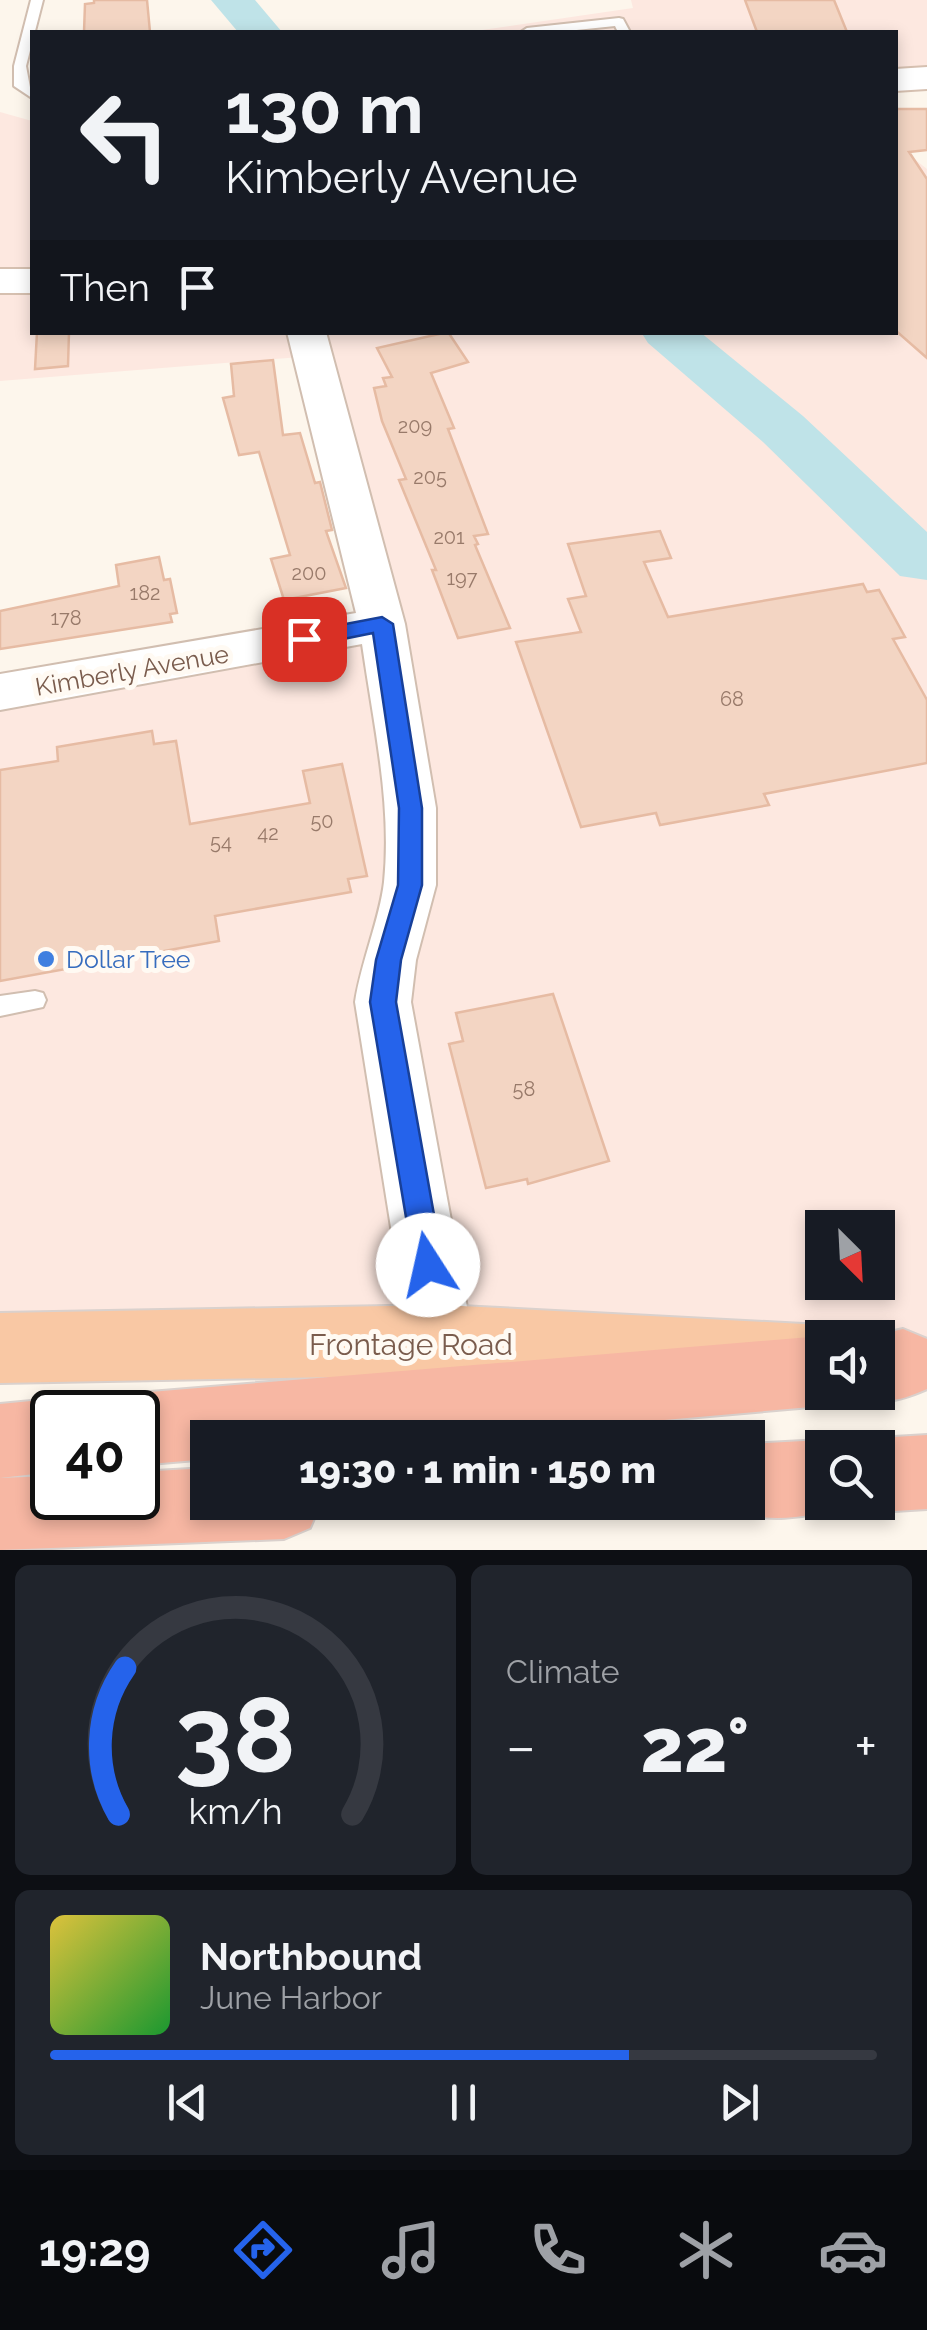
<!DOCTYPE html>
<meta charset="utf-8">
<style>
:root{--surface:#171b24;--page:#20242c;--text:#f1f3f6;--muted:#9ea1a6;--line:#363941;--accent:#2563eb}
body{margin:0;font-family:Raleway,sans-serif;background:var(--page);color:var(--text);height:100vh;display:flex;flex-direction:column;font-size:38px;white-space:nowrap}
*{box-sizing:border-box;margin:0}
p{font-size:32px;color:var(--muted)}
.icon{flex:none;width:55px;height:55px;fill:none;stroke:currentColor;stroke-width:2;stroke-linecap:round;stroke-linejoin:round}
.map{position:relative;height:1550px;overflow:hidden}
.panel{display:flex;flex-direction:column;gap:15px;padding:15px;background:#0d0f14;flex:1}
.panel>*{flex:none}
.hud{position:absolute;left:30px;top:30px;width:868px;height:305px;border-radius:0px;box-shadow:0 5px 15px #0003;background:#171b24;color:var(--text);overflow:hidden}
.needle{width:65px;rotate:156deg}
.tools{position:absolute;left:805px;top:1210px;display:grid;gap:20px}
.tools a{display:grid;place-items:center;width:90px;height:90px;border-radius:0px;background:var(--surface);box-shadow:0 5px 15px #0003;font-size:50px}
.speed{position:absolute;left:30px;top:1390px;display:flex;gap:20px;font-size:50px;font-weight:700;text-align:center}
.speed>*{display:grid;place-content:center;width:130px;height:130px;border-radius:50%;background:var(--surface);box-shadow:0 5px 15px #0003;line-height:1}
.speed .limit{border:5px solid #111;border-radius:15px;background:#fff;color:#111}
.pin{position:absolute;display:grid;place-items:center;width:85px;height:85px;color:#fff;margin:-42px;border-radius:20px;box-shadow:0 5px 15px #0006}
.me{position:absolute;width:110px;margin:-55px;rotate:350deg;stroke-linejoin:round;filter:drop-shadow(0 0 8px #0008)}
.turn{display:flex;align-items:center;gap:35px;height:210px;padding:0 30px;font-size:45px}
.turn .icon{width:130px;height:130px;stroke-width:2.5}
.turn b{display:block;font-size:70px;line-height:85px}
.then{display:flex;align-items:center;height:95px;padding:0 30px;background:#0003;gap:20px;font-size:38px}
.big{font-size:75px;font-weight:800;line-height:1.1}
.panel .card{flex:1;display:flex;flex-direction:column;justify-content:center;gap:15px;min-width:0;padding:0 35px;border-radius:15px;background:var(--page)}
.panel .dial{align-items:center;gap:0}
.dial svg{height:260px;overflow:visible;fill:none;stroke:var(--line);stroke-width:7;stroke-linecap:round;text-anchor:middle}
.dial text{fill:var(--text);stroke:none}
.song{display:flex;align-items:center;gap:30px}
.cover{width:120px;height:120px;border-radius:15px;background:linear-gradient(135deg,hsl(50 70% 55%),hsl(130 70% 35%))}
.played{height:10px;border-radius:5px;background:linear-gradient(90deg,var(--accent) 70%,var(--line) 70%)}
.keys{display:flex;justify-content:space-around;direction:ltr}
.heat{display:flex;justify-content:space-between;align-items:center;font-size:55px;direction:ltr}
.panel .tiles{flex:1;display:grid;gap:15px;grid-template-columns:1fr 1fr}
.card:last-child{grid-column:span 2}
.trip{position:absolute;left:190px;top:1420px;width:575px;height:100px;border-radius:0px;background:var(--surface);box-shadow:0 5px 15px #0003;font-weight:800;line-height:100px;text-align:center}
.menu{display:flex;height:160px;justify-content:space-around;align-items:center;background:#090b0e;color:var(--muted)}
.menu .icon{width:70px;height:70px}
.menu .on{color:var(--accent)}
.menu b{font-size:45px;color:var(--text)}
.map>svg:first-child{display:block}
.commercial{fill:#fde8e0;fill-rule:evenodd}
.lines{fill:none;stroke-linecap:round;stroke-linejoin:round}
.river{fill:#bfe3e8;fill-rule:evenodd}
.building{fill:#f3d5c3;stroke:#e6bba3;stroke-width:2.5}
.service-casing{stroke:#d1beb0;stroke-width:4}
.tertiary-casing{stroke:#d1beb0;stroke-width:4}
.secondary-casing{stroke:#d6c0b0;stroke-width:4}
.trunk-casing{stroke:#dad1cd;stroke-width:4}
.motorway-casing{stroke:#dad1cd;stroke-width:4}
.service{fill:#fff;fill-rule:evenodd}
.tertiary{fill:#fff;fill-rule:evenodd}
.secondary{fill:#fff;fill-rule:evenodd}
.trunk{fill:#f9c8a4;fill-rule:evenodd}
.motorway{fill:#f7b7a3;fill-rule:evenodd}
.route{fill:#2563eb;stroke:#184099;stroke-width:2.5}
.shop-dot{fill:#3f7fe0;stroke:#fffaf3;stroke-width:4}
.labels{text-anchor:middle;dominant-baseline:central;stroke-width:10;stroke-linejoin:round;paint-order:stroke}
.number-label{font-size:20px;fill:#987a6a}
.street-label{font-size:25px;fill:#7a5c4d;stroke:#fffaf3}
.shop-label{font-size:25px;fill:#366cbe;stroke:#fffaf3;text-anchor:start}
.near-street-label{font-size:30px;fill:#7a5c4d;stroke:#fffaf3}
</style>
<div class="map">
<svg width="927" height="1550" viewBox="0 0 927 1550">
<rect width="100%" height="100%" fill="#fdf6ec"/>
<!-- commercial -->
<g class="commercial">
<polygon points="631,0 927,0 927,74 895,74 895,32 468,32 633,8"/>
<path d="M0,112L32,121V332H895V144L927,169V1363H878V1338H822V1360L441,1340L0,1348V692L381,624L312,356L0,381ZM822,1228H878V1282H822Z"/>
</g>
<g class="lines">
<!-- river -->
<g class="river">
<polygon points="211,0 255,0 282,32 238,32"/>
<polygon points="641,332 700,332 803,416 927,532 927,580 900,576 763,442 648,343"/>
</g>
</g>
<!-- building -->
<g class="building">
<polygon points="94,0 147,0 150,32 84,32 85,4 94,3"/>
<polygon points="745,0 834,0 847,32 757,32"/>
<polygon points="895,109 927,109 927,150 909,152 927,179 927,358 895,330"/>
<polygon points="37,332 69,332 68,366 35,369"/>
<polygon points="448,332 468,362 431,373 454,428 448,429 488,534 474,536 478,544 475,545 510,628 458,638 432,570 436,570 399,480 406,479 382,421 374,388 386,386 383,378 392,377 377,348"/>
<polygon points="273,360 283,435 300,433 315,483 320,482 332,530 326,531 346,588 284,600 271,559 290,555 259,452 239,455 223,398 234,396 231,364"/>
<polygon points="660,531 671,558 644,562 668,617 863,584 867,592 879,590 905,637 893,639 927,700 927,763 764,794 769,805 660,825 656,813 581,827 516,642 581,632 568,599 586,596 568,544"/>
<polygon points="159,557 164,580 170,579 177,613 170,614 172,622 0,649 0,611 119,586 116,565"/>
<polygon points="152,731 154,744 176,741 190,824 310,803 303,771 342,764 367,876 348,879 351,892 215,916 219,941 0,981 0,770 58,761 57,747"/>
<polygon points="553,994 609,1161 528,1184 527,1179 486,1188 449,1044 463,1041 456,1013"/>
</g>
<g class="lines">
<!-- service casing -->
<g class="service-casing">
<g id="service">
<polygon points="31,0 43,0 26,66 32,98 14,86 14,66"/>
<polygon points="619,18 623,19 630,32 618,32 615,26 557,32 521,32 527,28"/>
<polygon points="35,991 43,993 46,1000 43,1007 0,1016 0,996"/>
</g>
</g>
<!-- tertiary casing -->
<g class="tertiary-casing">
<path id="tertiary" d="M287,332H326L405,624L436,808V885L416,960L411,1002L473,1340L464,1362L441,1371L418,1362L409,1340L355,1002C361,962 380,918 384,882C392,803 373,722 362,644L0,710V674L356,613Z"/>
</g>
<!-- secondary casing -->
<g class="secondary-casing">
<g id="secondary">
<polygon points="927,67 927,89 895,91 895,69"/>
<rect x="0" y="269" width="32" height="24"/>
</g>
</g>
<!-- trunk casing -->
<g class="trunk-casing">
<polygon id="trunk" points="441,1305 822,1325 848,1338 822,1338 822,1392 828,1392 822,1395 441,1375 0,1383 0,1313"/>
</g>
<!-- motorway casing -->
<g class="motorway-casing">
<g id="motorway">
<path d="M903,1329L927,1339V1389C897,1402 885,1405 854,1392H878V1338H864Z"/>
<polygon points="822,1336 826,1338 822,1338 822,1392 849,1392 822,1406 461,1438 208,1438 208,1459 138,1465 138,1412 108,1412 112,1403 138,1393"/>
<polygon points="52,1399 79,1412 52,1412 52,1472 0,1478 0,1404"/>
<polygon points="927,1435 927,1509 878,1512 855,1502 878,1502 878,1448 855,1448 878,1438"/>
<path d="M822,1440L840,1448H822V1502L848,1503C809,1520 761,1524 722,1507L720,1502H748V1444Z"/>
<polygon points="208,1468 208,1502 321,1502 310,1528 284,1539 0,1550 0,1478 52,1476 52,1498 138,1498 138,1472"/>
</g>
</g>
<!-- service -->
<use href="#service" class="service"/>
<!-- tertiary -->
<use href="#tertiary" class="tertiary"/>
<!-- secondary -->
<use href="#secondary" class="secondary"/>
<!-- trunk -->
<use href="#trunk" class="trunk"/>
<!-- motorway -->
<use href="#motorway" class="motorway"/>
</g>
<!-- route -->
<polygon class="route" points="382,617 393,624 422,808 422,885 401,960 396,1002 443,1265 438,1274 428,1278 419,1274 414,1265 370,1002 376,960 398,885 399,808 373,633 304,647 293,639 304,632"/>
<!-- markers -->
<circle class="shop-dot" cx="46" cy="959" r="10"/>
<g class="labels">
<!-- number labels -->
<g class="number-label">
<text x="415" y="426">209</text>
<text x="430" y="477">205</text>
<text x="449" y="537">201</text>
<text x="309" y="573">200</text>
<text x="462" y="578">197</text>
<text x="145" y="593">182</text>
<text x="66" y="618">178</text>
<text x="732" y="699">68</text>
<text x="322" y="821">50</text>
<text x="268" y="833">42</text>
<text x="221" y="842">54</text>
<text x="524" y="1089">58</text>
</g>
<!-- street labels -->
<g class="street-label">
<text transform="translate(132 670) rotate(-10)">Kimberly Avenue</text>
</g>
<!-- shop labels -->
<g class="shop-label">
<text x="66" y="959">Dollar Tree</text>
</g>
<!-- near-street labels -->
<g class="near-street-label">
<text x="411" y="1344">Frontage Road</text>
</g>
</g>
</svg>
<div class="tools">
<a><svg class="needle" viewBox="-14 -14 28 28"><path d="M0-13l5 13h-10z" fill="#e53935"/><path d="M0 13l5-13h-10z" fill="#9ea1a6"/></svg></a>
<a><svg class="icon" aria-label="sound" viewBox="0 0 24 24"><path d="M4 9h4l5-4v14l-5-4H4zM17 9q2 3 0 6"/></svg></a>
<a><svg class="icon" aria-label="search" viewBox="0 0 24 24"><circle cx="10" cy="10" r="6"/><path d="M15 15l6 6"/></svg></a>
</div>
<div class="speed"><div class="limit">40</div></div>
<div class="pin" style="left:304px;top:639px;background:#d93025"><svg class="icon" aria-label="arrive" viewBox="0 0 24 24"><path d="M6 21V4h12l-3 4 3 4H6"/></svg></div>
<svg class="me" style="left:428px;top:1265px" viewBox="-20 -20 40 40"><circle r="19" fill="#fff"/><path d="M0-13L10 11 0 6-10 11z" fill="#2563eb"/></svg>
<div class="trip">19:30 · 1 min · 150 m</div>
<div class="hud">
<div class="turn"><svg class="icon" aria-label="left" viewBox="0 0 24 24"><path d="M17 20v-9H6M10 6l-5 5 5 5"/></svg><div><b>130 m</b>Kimberly Avenue</div></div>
<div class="then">Then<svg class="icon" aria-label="arrive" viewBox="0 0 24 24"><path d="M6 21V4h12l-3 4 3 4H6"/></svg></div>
</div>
</div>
<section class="panel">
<div class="tiles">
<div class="card dial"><svg viewBox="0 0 100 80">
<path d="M14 69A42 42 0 1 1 86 69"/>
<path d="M14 69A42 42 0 0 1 16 24" stroke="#2563eb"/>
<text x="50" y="56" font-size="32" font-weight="700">38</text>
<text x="50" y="72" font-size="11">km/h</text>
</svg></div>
<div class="card"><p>Climate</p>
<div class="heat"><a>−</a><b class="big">22°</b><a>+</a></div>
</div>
<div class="card">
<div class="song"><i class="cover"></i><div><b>Northbound</b><p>June Harbor</p></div></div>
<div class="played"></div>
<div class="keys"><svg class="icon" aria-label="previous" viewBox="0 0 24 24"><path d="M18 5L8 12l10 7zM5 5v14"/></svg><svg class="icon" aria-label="pause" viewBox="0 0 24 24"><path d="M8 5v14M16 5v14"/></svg><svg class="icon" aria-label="next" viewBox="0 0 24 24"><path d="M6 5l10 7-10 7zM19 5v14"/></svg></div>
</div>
</div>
</section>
<nav class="menu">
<b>19:29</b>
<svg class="icon on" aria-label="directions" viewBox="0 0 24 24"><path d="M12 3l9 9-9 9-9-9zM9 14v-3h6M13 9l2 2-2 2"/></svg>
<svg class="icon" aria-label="music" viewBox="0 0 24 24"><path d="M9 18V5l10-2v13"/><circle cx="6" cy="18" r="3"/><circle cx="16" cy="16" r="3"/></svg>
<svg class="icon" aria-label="phone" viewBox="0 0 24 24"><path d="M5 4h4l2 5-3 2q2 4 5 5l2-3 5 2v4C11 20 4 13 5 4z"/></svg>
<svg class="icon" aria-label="climate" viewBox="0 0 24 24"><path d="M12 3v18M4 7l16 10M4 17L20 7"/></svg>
<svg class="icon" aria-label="car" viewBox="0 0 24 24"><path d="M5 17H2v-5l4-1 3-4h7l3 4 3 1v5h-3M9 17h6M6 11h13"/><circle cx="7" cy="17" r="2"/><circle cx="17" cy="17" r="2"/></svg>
</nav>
